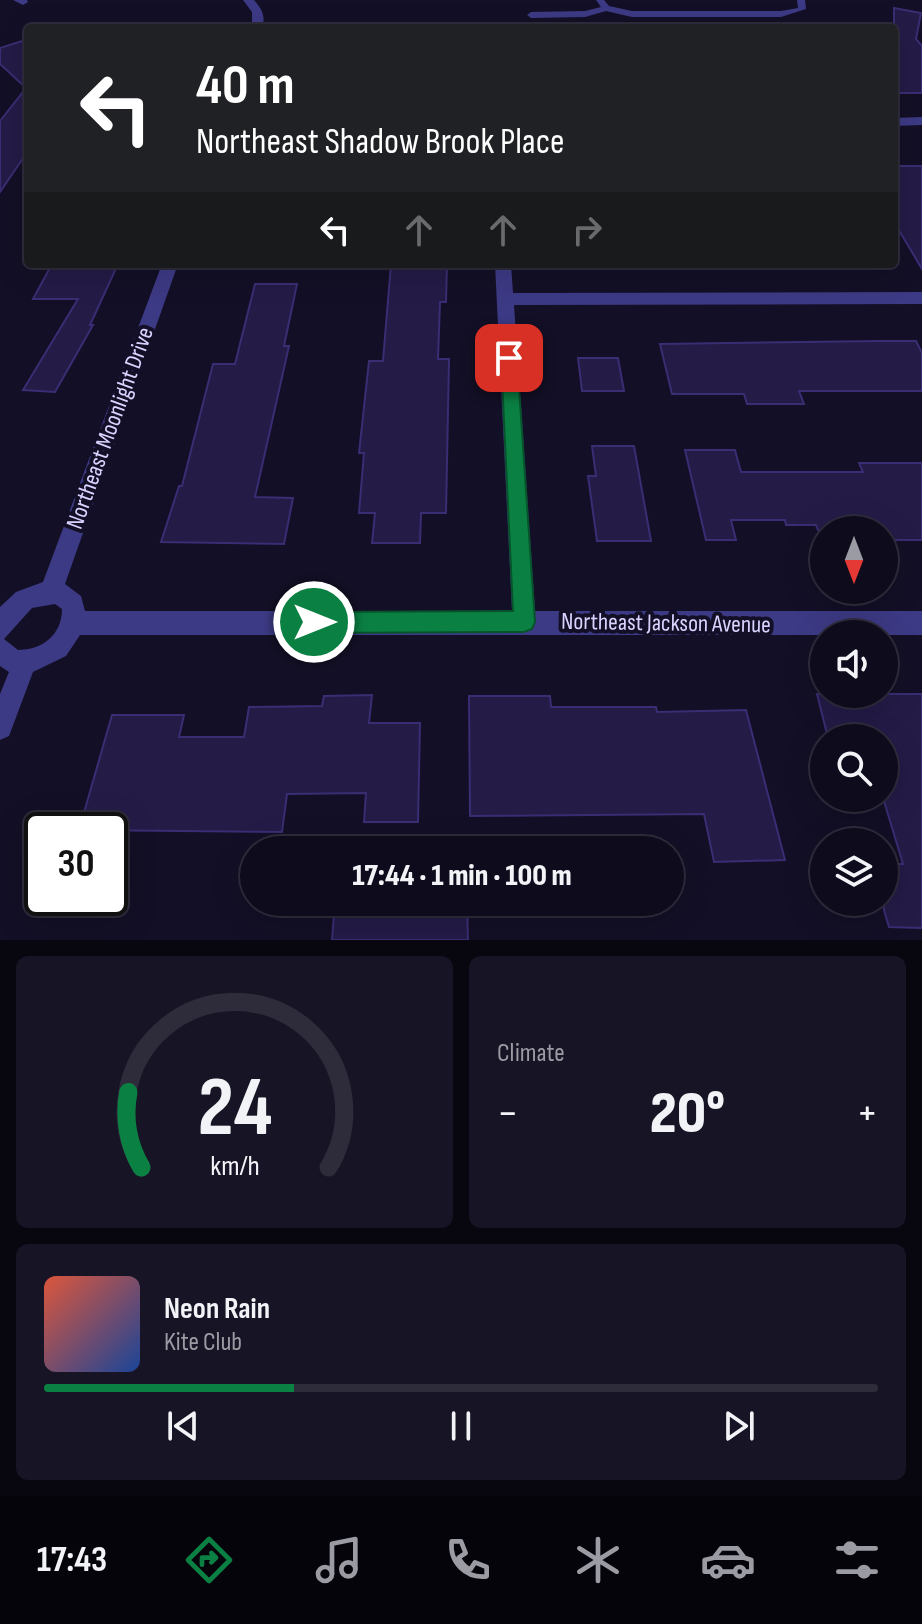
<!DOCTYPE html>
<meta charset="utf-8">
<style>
:root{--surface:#0e0b1c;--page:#171425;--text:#f1f3f6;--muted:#9b9ba3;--line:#2e2b3b;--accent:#0b8043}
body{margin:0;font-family:"Sofia Sans Condensed",sans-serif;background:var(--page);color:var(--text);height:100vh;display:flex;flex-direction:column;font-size:30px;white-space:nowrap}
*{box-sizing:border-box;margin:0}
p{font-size:26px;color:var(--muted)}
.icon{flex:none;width:44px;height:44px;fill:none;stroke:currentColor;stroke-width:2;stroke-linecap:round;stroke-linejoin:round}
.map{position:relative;height:940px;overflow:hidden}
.sheet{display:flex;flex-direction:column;gap:16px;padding:16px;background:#08060f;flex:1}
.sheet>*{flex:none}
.hud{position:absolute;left:24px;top:24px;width:874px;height:244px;border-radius:8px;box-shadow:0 8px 32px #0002,0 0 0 2px var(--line);background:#202124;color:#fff;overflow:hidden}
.needle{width:52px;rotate:180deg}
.controls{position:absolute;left:810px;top:516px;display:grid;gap:16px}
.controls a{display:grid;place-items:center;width:88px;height:88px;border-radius:50%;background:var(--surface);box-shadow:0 8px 32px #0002,0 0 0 2px var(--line);font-size:40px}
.speed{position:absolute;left:24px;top:812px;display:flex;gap:16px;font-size:40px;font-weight:700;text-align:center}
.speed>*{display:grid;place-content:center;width:104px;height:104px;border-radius:50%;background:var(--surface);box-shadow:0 8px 32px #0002,0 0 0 2px var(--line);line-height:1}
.speed .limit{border:4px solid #111;border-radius:12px;background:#fff;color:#111}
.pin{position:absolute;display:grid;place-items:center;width:68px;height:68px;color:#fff;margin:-34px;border-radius:16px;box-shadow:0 4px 12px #0006}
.me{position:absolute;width:88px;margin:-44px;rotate:90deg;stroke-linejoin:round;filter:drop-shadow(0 0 6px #0008)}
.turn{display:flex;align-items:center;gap:28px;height:168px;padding:0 40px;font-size:36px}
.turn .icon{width:104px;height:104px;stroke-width:2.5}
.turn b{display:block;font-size:56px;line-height:68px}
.lanes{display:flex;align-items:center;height:76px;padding:0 40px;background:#0003;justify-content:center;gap:40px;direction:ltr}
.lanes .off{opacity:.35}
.big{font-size:60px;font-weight:800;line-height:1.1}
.sheet .tile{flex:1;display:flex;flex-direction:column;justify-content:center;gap:12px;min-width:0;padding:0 28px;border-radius:12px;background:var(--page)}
.sheet .dial{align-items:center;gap:0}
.dial svg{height:208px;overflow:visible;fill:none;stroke:var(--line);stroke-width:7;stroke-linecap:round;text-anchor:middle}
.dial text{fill:var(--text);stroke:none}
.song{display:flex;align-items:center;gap:24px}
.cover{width:96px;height:96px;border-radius:12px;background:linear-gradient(135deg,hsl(10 70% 55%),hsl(220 70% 35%))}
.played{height:8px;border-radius:4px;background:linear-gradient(90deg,var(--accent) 30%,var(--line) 30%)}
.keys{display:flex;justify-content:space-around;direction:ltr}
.heat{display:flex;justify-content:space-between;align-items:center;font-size:44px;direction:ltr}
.sheet .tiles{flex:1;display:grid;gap:16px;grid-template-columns:1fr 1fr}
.tile:last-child{grid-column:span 2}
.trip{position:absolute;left:240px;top:836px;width:444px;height:80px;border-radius:40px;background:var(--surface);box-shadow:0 8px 32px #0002,0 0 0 2px var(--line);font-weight:800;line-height:80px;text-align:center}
.tabs{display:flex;height:128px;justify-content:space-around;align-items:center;background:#06040b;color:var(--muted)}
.tabs .icon{width:56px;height:56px}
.tabs .selected{color:var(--accent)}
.tabs b{font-size:36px;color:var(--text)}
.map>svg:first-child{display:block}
.building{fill:#241b47;stroke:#3b2d73;stroke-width:2}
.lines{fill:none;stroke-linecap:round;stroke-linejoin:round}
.service{fill:#3d3a85;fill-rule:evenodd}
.minor{fill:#3d3a85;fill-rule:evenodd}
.route{fill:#0b8043;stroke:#07532c;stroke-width:2}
.labels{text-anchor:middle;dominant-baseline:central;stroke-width:8;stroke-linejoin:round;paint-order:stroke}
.street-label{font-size:24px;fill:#d9d4ff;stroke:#130f26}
</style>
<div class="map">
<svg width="922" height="940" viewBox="0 0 922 940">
<rect width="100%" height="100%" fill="#130f26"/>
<!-- building -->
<g class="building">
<polygon points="894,8 921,13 916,39 922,46 922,93 894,93"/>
<polygon points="28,39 28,151 0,192 0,121 26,88 0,64 0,48"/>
<polygon points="894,166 922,166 922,269 894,222"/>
<polygon points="52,264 118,264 90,325 93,325 55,392 23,390 78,299 33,299"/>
<polygon points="391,264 447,264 446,302 440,302 438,359 449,359 446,513 421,513 420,543 372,543 375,513 359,513 364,453 359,453 369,361 383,361"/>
<polygon points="255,284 297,284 284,346 289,346 255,497 293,498 284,544 161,542 179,486 182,486 213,364 235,364"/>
<polygon points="880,341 916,341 922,353 922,391 799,391 804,404 747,404 744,394 672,394 660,344"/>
<polygon points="578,358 618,358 624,391 582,391"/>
<polygon points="592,446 634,446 651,541 597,541 588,476 596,476"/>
<polygon points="685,450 735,450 741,472 863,472 859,463 922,463 922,540 890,540 886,530 818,530 816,525 786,525 785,520 731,520 736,540 706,540"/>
<polygon points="817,694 922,694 922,928 889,927 884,910 884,864 903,864 884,801 884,738 828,738"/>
<polygon points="372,695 369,723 420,723 418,822 364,822 366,793 287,794 282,832 79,830 112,715 184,715 179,737 244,737 249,707 322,706 324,696"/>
<polygon points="469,696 550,696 551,707 656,707 657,712 746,710 785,860 714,862 704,814 470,816"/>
<polygon points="335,902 467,902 468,940 332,940"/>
</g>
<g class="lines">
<!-- service -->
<polygon class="service" points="596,0 604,0 609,6 632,11 781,11 798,8 797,0 805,0 806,9 781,17 632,17 606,11 585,17 531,18 527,15 531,12 585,11 601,7"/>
<!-- minor -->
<g class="minor">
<polygon points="13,0 27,0 28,2 23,5"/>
<path d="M243,0H254C262,9 266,16 262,28H252V12Z"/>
<polygon points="922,117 922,125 894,126 894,118"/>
<path d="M162,264H178L65,584L81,596L85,611H512L495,264H511L513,293L922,292V304L514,305L535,611H922V635H80L66,656L33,672L9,736L0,740V694L9,672L0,666V607L16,592L43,582ZM55,604L62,609C62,635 42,650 18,650L4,639L32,608Z"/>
</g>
</g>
<!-- route -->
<polygon class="route" points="509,351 517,358 535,622 532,629 524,632 314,633 306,630 303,622 306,615 314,612 513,611 501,358"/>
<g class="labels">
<!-- street labels -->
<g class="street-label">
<text transform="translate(110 428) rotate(-70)">Northeast Moonlight Drive</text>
<text transform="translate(666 623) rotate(1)">Northeast Jackson Avenue</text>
</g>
</g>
</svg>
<div class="controls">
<a><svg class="needle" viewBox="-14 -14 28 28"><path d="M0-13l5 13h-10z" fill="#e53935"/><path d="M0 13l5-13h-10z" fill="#9b9ba3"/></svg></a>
<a><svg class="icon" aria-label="sound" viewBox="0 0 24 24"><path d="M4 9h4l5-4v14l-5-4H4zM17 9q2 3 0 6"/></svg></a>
<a><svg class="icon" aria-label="search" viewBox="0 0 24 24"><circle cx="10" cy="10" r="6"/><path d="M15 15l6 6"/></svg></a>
<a><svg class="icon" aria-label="layers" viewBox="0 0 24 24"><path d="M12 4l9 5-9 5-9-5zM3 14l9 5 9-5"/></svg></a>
</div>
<div class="speed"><div class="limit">30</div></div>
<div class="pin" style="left:509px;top:358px;background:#d93025"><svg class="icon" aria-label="arrive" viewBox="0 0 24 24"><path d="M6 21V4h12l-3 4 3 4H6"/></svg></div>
<svg class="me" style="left:314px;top:622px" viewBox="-20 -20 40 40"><circle r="17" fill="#0b8043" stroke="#fff" stroke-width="3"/><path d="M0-11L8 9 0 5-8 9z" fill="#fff"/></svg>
<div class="trip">17:44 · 1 min · 100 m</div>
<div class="hud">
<div class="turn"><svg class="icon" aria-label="left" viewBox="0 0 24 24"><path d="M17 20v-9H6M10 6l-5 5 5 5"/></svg><div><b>40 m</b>Northeast Shadow Brook Place</div></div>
<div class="lanes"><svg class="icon" aria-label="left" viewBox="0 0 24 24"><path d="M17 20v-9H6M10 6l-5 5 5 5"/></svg><svg class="icon off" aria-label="ahead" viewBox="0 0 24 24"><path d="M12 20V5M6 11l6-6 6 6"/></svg><svg class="icon off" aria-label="ahead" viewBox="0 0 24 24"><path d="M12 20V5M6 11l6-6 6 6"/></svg><svg class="icon off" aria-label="right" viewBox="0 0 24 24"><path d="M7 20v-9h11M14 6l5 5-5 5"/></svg></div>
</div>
</div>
<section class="sheet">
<div class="tiles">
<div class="tile dial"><svg viewBox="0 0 100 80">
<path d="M14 69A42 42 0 1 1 86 69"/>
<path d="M14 69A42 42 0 0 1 9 40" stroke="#0b8043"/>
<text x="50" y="56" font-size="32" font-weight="700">24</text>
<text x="50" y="72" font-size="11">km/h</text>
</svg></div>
<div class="tile"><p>Climate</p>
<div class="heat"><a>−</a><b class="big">20°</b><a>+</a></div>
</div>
<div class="tile">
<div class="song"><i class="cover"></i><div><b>Neon Rain</b><p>Kite Club</p></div></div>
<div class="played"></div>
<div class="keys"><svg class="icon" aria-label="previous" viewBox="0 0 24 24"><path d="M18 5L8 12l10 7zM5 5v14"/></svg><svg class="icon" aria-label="pause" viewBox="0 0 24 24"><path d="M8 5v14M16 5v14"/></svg><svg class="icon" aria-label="next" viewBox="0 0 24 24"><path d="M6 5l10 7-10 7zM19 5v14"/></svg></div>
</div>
</div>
</section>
<nav class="tabs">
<b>17:43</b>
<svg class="icon selected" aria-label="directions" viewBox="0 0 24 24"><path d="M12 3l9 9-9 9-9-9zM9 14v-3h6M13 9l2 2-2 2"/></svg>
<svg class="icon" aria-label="music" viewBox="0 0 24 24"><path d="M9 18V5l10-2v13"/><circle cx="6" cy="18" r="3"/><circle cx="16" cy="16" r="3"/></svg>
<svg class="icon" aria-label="phone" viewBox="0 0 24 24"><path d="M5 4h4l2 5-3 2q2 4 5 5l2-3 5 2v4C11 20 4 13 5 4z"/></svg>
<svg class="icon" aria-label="climate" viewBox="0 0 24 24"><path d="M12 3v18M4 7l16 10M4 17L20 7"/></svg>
<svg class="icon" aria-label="car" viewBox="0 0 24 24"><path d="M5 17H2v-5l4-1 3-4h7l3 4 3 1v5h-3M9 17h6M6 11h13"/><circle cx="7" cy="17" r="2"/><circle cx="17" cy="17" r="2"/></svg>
<svg class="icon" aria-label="filters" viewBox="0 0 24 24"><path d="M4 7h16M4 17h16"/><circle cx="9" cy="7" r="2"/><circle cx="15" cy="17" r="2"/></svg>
</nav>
